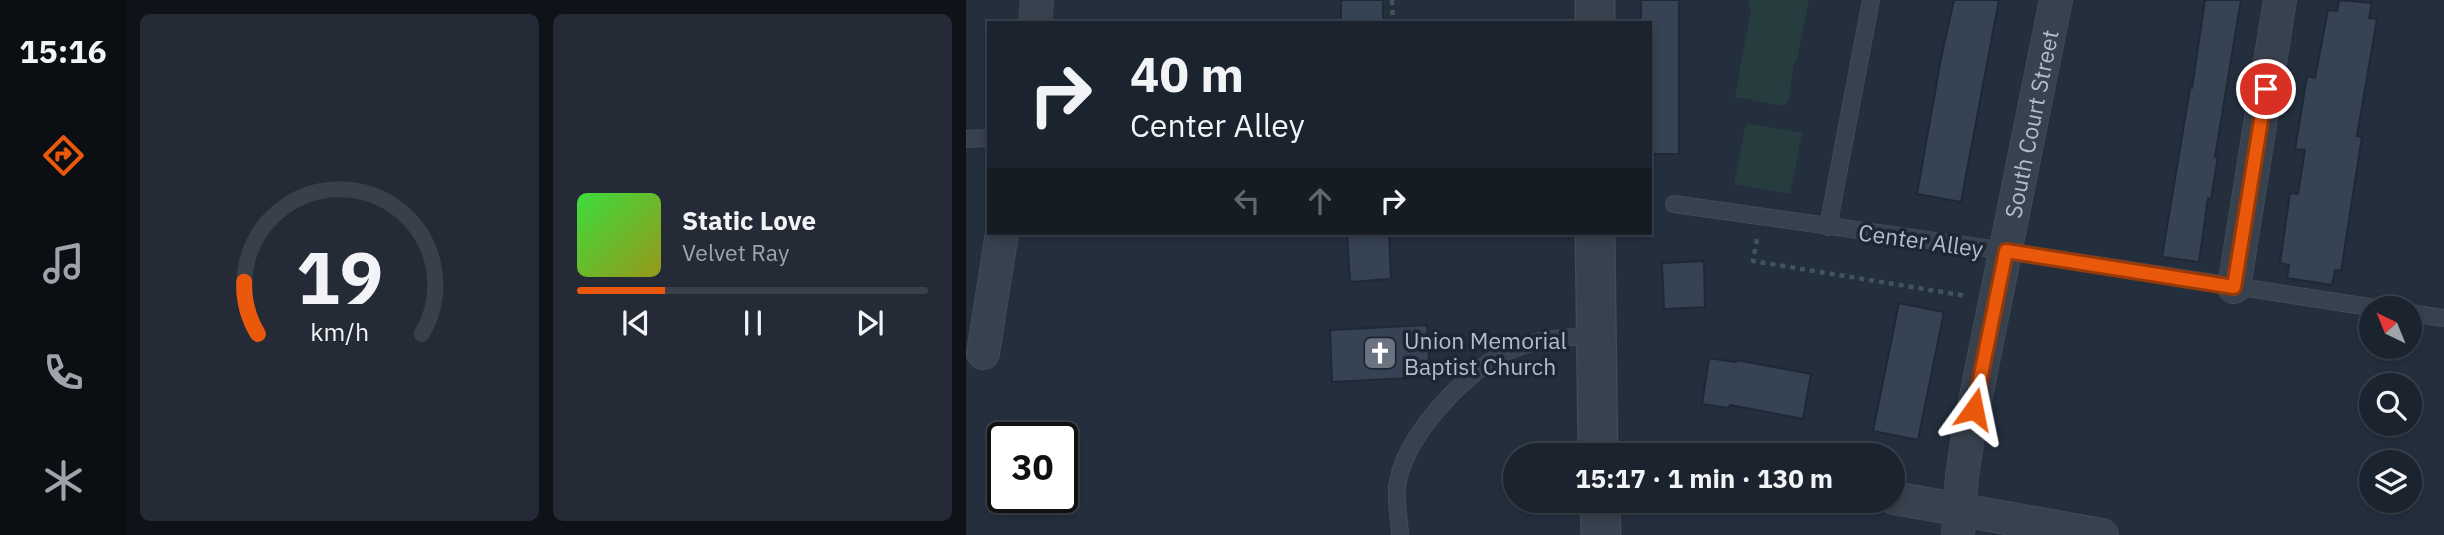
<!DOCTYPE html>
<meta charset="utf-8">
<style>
:root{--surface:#1b232e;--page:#242b36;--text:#f1f3f6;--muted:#a0a4aa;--line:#39404a;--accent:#ea580c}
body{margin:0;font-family:"IBM Plex Sans",sans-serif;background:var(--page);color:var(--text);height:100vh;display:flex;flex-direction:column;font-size:26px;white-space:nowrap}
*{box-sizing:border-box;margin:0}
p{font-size:23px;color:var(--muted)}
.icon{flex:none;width:38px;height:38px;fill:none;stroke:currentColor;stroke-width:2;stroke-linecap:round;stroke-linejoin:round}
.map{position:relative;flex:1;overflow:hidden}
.drawer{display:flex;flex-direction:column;gap:14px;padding:14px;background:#0f1319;width:840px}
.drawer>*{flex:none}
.guide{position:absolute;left:21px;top:21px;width:665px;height:214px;border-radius:0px;box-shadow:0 4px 10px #0003,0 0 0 2px var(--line);background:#1b232e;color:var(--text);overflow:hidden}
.needle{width:46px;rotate:317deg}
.buttons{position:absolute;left:1393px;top:296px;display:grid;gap:14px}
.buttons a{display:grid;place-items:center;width:63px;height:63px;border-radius:50%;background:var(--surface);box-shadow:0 4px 10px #0003,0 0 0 2px var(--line);font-size:35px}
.speed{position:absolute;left:21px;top:422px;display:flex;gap:14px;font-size:35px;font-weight:700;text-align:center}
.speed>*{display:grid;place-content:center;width:91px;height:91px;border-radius:50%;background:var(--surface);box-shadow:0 4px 10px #0003,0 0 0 2px var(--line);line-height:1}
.speed .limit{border:4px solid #111;border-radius:10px;background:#fff;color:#111}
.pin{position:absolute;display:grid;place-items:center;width:60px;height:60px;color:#fff;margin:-30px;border:4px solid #fff;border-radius:50%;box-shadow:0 2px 7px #0007}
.me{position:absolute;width:77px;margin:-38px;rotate:12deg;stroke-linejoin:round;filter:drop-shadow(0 0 5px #0008)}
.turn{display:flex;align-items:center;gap:24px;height:147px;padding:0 28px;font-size:32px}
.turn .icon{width:91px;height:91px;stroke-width:2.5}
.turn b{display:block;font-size:49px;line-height:60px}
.lanes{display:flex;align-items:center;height:66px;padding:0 28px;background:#0003;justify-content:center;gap:35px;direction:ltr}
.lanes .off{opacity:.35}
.drawer .card{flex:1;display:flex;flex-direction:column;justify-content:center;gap:10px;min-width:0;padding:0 24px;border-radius:10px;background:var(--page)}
.drawer .dial{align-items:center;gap:0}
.dial svg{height:182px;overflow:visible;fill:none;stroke:var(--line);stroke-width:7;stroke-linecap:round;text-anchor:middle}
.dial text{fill:var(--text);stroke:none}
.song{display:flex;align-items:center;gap:21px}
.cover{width:84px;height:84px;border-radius:10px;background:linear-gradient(135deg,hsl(120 70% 55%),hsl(60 70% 35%))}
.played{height:7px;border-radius:4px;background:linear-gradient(90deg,var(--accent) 25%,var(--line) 25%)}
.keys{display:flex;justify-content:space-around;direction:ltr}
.drawer .tiles{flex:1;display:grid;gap:14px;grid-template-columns:repeat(2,1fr)}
.trip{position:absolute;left:537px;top:443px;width:402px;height:70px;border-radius:35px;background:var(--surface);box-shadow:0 4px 10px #0003,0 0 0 2px var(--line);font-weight:700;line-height:70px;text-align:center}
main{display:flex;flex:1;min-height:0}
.menu{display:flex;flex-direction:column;width:126px;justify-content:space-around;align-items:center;background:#0b0e12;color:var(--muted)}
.menu .icon{width:49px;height:49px}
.menu .selected{color:var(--accent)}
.menu b{font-size:32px;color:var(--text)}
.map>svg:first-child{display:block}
.green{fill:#263c3f}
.building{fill:#364354;stroke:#1f2835;stroke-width:2}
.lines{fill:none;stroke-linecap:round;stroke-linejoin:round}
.service-casing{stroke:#414a57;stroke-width:18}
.minor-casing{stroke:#414a57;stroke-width:34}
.tertiary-casing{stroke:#414a57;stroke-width:41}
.path{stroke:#3f5557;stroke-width:4.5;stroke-dasharray:5 5;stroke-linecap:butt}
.service{stroke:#38414e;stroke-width:16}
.minor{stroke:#38414e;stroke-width:32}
.tertiary{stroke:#38414e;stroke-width:38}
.route-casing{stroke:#983908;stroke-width:18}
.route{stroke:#ea580c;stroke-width:12}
.labels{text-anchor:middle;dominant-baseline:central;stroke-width:7;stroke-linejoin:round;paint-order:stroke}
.street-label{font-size:23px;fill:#b4bcc9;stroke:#1d2633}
.poi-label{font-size:23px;fill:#b4bcc9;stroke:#1d2633;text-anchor:start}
</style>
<main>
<nav class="menu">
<b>15:16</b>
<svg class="icon selected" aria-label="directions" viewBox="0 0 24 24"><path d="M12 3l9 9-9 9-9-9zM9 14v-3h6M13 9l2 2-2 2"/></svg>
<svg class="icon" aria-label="music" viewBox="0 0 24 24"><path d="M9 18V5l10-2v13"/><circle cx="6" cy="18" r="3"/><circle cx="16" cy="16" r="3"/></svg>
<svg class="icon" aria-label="phone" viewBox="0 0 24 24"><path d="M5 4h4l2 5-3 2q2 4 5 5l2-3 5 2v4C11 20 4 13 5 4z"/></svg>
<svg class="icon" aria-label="climate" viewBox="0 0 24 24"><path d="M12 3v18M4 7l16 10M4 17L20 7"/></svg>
</nav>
<section class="drawer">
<div class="tiles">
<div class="card dial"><svg viewBox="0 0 100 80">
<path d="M14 69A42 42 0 1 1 86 69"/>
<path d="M14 69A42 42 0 0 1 8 46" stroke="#ea580c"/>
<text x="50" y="56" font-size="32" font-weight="700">19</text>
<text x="50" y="72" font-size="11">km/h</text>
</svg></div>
<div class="card">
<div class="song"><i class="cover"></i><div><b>Static Love</b><p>Velvet Ray</p></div></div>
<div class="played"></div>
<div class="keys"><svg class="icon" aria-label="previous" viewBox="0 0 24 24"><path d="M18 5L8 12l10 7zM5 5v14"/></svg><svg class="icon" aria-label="pause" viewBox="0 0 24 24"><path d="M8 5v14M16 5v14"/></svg><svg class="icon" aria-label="next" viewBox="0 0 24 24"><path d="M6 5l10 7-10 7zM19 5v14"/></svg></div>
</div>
</div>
</section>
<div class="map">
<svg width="1478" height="535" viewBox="0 0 1478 535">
<rect width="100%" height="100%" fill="#242f3e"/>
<!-- green -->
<g class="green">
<polygon points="784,0 843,0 831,60 828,64 822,102 817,106 769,97 785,10 782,7"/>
<polygon points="780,123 836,133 824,194 768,184"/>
</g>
<!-- building -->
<g class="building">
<rect x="375" y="0" width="42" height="23"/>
<polygon points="675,0 713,0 713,154 684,154 684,23 675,23"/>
<polygon points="988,0 1033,0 995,202 951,194 975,58"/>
<polygon points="1239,0 1275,0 1249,157 1252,157 1245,199 1242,198 1233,262 1196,257 1224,88 1226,88"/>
<polygon points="1373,0 1406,3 1403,18 1411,19 1391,136 1396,137 1375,271 1369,270 1366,285 1321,278 1323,265 1314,263 1324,193 1332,194 1339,150 1329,149 1341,76 1349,78 1362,10 1371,11"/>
<polygon points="381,233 423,233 425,279 384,282"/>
<polygon points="738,261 739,307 698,309 696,263"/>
<polygon points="933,303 978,312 952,440 907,431"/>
<polygon points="461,325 464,377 366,382 364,330"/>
<polygon points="743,358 770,362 770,360 845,374 837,419 764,405 763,408 736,404"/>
</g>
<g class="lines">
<!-- service casing -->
<g class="service-casing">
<g id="service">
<polyline points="0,139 23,138"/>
<polyline points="708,204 1040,251 1410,308"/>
<polyline points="862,227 905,0"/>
<polyline points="1444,313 1478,318"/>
<path d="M434,535C433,519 430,502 431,487C437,438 497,374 540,352C568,339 599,337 629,336"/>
</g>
</g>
<!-- minor casing -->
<g class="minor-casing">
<g id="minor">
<polyline points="69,23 71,0"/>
<polyline points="1268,287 1314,0"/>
<polyline points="17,353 36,233"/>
<polyline points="928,498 1136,535"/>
<path id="s1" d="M992,535L996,476L1002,436L1090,0"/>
</g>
</g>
<!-- tertiary casing -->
<g class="tertiary-casing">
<g id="tertiary">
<polyline points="629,23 629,0"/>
<polyline points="629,233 632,455"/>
<polyline points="634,500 635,535"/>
</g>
</g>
<!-- path -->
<g class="path">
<polyline points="426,0 427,23"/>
<polyline points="791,239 787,261 1001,296"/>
</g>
<!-- service -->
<use href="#service" class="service"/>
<!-- minor -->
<use href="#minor" class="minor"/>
<!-- tertiary -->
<use href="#tertiary" class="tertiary"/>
</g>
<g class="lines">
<!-- route casing -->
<g class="route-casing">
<polyline id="route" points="1008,409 1040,251 1268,287 1300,89"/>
</g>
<!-- route -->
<use href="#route" class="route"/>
</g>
<!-- icons -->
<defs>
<g id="church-square" transform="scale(1.75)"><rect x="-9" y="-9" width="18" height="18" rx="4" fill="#6b7280" stroke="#1d2633"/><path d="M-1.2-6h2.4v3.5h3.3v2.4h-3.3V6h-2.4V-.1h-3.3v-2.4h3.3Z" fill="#fff"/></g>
</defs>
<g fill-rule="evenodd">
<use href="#church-square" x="414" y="353"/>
</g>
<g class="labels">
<!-- street labels -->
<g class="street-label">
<text stroke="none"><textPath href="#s1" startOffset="418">South Court Street</textPath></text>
<text transform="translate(955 240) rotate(8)">Center Alley</text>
</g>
<!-- poi labels -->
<g class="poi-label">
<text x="438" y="340">Union Memorial<tspan x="438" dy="26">Baptist Church</tspan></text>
</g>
</g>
</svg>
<div class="buttons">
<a><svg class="needle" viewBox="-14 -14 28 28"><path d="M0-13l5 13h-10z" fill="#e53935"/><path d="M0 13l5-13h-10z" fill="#a0a4aa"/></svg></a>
<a><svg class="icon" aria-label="search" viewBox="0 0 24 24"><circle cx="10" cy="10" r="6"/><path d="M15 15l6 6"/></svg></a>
<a><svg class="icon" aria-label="layers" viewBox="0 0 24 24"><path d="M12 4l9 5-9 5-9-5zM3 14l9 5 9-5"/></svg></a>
</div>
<div class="speed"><div class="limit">30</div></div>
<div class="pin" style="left:1300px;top:89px;background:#d93025"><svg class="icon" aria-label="arrive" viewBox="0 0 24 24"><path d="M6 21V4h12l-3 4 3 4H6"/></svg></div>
<svg class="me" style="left:1008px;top:409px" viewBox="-20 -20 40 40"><path d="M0-17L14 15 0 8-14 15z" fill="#ea580c" stroke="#fff" stroke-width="4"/></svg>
<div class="trip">15:17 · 1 min · 130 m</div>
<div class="guide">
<div class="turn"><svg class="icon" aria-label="right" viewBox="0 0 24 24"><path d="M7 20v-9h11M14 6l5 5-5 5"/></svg><div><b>40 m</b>Center Alley</div></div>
<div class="lanes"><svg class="icon off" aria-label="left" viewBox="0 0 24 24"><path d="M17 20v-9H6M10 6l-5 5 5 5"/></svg><svg class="icon off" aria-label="ahead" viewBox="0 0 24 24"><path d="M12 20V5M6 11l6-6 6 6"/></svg><svg class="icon" aria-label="right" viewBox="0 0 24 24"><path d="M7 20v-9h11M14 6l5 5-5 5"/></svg></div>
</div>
</div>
</main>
